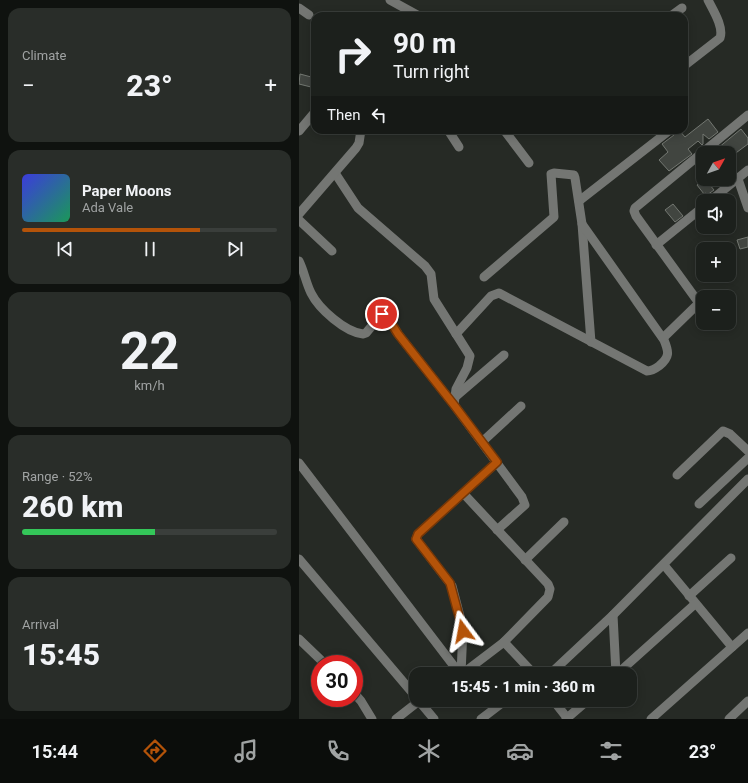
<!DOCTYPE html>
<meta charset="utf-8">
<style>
:root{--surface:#1c201c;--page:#292d29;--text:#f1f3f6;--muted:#a0a3a3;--line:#3a3e3b;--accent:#b45309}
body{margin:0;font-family:Roboto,sans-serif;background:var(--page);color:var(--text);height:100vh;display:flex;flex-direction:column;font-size:15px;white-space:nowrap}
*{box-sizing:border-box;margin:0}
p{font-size:13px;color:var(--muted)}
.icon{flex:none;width:22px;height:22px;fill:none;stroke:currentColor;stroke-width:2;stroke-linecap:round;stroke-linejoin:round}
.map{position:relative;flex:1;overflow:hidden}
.side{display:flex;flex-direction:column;gap:8px;padding:8px;background:#0f120f;width:299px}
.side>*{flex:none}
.top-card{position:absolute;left:12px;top:12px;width:377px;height:122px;border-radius:12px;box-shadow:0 2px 10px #0003,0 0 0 1px var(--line);background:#1c201c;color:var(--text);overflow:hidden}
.needle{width:26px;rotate:50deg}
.buttons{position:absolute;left:397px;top:146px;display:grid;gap:8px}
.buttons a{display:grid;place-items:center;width:40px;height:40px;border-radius:8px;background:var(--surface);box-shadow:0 2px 10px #0003,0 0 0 1px var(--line);font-size:20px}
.speed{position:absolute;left:12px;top:655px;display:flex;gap:8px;font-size:20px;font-weight:700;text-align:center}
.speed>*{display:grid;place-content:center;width:52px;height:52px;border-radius:50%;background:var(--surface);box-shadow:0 2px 10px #0003,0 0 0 1px var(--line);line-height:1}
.speed .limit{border:6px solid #d22;background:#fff;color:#111}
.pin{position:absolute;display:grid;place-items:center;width:34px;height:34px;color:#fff;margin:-17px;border:2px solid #fff;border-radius:50%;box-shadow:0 1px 4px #0007}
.me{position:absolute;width:44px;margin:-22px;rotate:347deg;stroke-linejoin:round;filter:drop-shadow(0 0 3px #0008)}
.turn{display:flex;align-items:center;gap:14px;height:84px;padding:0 16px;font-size:18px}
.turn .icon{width:52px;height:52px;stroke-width:2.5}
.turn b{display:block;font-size:28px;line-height:34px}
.then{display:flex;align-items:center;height:38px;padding:0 16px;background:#0003;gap:8px;font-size:15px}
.big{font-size:30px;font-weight:800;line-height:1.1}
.side .tile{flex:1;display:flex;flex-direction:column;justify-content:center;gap:6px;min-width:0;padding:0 14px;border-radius:12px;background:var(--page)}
.side .dial{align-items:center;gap:0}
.dial b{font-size:52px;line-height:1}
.song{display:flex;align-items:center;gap:12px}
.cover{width:48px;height:48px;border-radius:6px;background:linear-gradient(135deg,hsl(240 70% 55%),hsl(150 70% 35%))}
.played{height:4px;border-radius:2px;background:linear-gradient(90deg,var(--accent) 70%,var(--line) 70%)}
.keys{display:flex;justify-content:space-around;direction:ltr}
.heat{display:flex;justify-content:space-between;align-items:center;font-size:22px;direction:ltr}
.charge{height:6px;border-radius:3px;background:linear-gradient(90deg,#34c759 52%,var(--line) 0)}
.trip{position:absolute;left:110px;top:667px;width:228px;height:40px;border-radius:12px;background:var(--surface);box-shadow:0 2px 10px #0003,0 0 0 1px var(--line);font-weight:800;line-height:40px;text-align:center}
.menu{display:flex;height:64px;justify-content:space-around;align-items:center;background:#0b0d0b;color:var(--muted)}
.menu .icon{width:28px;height:28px}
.menu .on{color:var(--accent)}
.menu b{font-size:18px;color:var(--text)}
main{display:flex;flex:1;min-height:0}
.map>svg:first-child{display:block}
.building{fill:#414540;stroke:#747872}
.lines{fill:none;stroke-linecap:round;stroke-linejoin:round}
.minor{stroke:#747673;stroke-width:9}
.route-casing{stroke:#753606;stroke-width:10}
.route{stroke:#b45309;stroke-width:7}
</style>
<main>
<section class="side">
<div class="tile"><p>Climate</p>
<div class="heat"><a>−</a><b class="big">23°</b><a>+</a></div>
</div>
<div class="tile">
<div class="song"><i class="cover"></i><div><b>Paper Moons</b><p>Ada Vale</p></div></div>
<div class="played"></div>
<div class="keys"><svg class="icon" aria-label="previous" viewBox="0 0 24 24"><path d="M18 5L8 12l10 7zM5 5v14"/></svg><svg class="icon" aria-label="pause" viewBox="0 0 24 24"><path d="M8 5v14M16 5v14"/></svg><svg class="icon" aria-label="next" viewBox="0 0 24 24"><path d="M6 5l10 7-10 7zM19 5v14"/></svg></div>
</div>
<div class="tile dial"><b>22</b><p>km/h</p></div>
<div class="tile"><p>Range · 52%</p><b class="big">260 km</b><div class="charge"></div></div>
<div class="tile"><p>Arrival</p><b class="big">15:45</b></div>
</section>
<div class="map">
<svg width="449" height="719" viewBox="0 0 449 719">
<rect width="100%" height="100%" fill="#262a25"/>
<!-- building -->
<g class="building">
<polygon points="1,74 16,78 16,88 0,84"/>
<polygon points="409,119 419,132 410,139 404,134 404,144 403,145 399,141 389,149 393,154 370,171 360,160 369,152 363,144 375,135 378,130 380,130 386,137"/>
<polygon points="442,129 449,138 449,144 430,158 430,153 413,153"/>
<polygon points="405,179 406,179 415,190 408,195 407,193 405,194 398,185"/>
<polygon points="374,204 384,216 376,222 366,210"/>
<polygon points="449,237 449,247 441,249 438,240"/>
</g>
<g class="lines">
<!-- minor -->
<g class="minor">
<polyline points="91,0 120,16"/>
<polyline points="0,8 10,15"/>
<polyline points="372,16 383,8"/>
<path d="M385,66L421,38C425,27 414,10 409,0"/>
<polyline points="385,115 385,117"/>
<polyline points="149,130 160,147"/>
<polyline points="205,130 230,163"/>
<polyline points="0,131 16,112"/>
<polyline points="36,173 59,208 126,266 132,274 135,299 171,356 168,368 157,389 155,405"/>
<polyline points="439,179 449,208"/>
<polyline points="280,201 371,130"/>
<polyline points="411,201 449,170"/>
<polyline points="0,214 57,148 60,143 62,130"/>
<polyline points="0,220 33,251"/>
<polyline points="357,245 404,207"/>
<path d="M0,261C5,271 7,283 12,293C20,309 46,332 64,334L67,333L83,314L87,315L99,334L155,405L223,497L226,505L198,530"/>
<polyline points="185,277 255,217 252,174 255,173 275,175 276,178 283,224 292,342"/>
<path d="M157,334L192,296L200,293L348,371C353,371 356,369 360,366C371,357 370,352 365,340L283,224"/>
<polyline points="364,338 400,303 337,216 335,211 336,208 449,115"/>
<polyline points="156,397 205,355"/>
<polyline points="183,442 222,406"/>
<polyline points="0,463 161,674"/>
<polyline points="378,475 424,431 431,434 449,451"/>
<polyline points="164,493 249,584 251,589 249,597 205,642"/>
<polyline points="400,504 449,458"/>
<polyline points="0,559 117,697"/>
<polyline points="226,560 265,522"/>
<polyline points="365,565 433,647"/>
<polyline points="390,596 432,558"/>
<polyline points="314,615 317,674"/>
<polyline points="0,639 26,664"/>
<polyline points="162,674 164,628 153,586 117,539 119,534 198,462"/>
<polyline points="163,674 205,642 235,674"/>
<polyline points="251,674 314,615 449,479"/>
<polyline points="318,674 396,604"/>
<polyline points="55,693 62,701 73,719"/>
<polyline points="122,700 120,701 135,719"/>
<polyline points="254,700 269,719"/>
<polyline points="97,719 120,701 120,700"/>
<polyline points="182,719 207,700"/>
<polyline points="267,719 289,700"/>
<polyline points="352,719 449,633"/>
<polyline points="430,719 449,701"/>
</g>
</g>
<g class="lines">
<!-- route casing -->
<g class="route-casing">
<polyline id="route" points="83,314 87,315 99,334 155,405 198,462 119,534 117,539 151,583 164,631"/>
</g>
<!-- route -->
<use href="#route" class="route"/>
</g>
</svg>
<div class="buttons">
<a><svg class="needle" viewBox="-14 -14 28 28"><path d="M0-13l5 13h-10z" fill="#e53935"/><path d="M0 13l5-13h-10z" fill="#a0a3a3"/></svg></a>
<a><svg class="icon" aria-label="sound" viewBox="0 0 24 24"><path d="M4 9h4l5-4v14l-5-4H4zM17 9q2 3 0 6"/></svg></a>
<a>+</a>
<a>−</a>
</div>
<div class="speed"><div class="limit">30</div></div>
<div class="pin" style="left:83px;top:314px;background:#d93025"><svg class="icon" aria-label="arrive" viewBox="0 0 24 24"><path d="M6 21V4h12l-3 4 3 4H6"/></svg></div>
<svg class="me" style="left:164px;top:631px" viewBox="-20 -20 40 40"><path d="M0-17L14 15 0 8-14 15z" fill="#b45309" stroke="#fff" stroke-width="4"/></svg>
<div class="trip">15:45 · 1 min · 360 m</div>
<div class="top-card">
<div class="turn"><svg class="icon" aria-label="right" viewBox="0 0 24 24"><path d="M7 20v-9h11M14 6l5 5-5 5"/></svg><div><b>90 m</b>Turn right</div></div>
<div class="then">Then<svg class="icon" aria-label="left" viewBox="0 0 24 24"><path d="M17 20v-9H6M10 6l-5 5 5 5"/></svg></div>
</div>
</div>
</main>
<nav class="menu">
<b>15:44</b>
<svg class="icon on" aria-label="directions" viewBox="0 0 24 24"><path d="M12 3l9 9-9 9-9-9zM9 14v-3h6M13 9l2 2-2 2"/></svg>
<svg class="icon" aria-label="music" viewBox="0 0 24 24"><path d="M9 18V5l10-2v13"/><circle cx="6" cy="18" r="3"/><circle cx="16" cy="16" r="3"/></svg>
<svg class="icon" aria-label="phone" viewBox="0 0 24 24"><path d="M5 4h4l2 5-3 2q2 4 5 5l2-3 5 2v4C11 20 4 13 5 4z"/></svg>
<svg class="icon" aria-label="climate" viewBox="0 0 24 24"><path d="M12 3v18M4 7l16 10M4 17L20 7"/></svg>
<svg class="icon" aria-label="car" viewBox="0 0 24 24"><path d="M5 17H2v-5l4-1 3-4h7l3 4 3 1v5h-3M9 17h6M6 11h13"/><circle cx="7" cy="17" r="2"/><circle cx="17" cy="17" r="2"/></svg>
<svg class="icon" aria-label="filters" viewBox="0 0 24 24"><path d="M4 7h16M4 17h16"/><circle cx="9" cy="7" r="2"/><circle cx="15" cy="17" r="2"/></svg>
<b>23°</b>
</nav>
